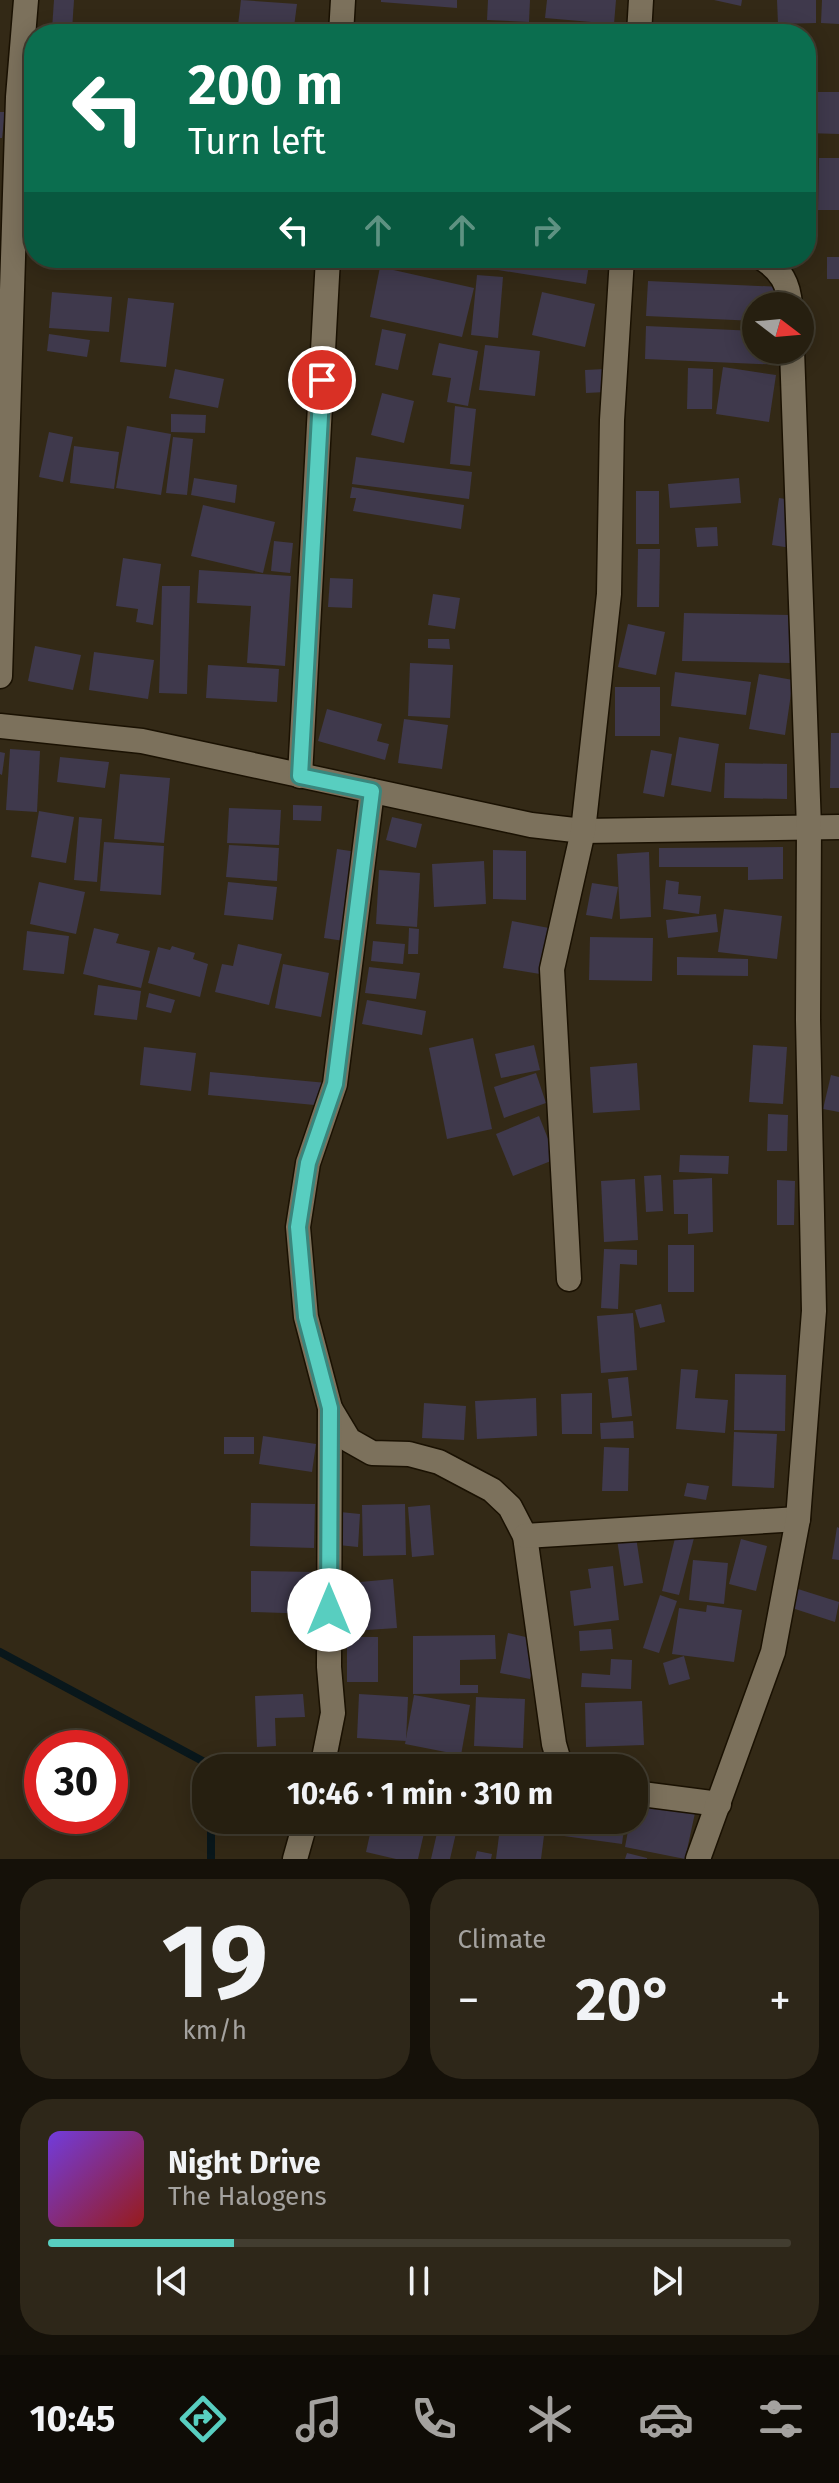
<!DOCTYPE html>
<meta charset="utf-8">
<style>
:root{--surface:#261f10;--page:#2e2719;--text:#f1f3f6;--muted:#a4a29f;--line:#423d30;--accent:#58cec0}
body{margin:0;font-family:"Fira Sans",sans-serif;background:var(--page);color:var(--text);height:100vh;display:flex;flex-direction:column;font-size:30px;white-space:nowrap}
*{box-sizing:border-box;margin:0}
p{font-size:26px;color:var(--muted)}
.icon{flex:none;width:44px;height:44px;fill:none;stroke:currentColor;stroke-width:2;stroke-linecap:round;stroke-linejoin:round}
.map{position:relative;height:1859px;overflow:hidden}
.panel{display:flex;flex-direction:column;gap:20px;padding:20px;background:#151109;flex:1}
.panel>*{flex:none}
.banner{position:absolute;left:24px;top:24px;width:792px;height:244px;border-radius:32px;box-shadow:0 4px 20px #0003,0 0 0 2px var(--line);background:#0b6e4f;color:#fff;overflow:hidden}
.needle{width:52px;rotate:106deg}
.fabs{position:absolute;left:742px;top:292px;display:grid;gap:16px}
.fabs a{display:grid;place-items:center;width:72px;height:72px;border-radius:50%;background:var(--surface);box-shadow:0 4px 20px #0003,0 0 0 2px var(--line);font-size:40px}
.speed{position:absolute;left:24px;top:1730px;display:flex;gap:16px;font-size:40px;font-weight:700;text-align:center}
.speed>*{display:grid;place-content:center;width:104px;height:104px;border-radius:50%;background:var(--surface);box-shadow:0 4px 20px #0003,0 0 0 2px var(--line);line-height:1}
.speed .limit{border:12px solid #d22;background:#fff;color:#111}
.pin{position:absolute;display:grid;place-items:center;width:68px;height:68px;color:#fff;margin:-34px;border:4px solid #fff;border-radius:50%;box-shadow:0 2px 8px #0007}
.me{position:absolute;width:88px;margin:-44px;rotate:0deg;stroke-linejoin:round;filter:drop-shadow(0 0 6px #0008)}
.turn{display:flex;align-items:center;gap:28px;height:168px;padding:0 32px;font-size:36px}
.turn .icon{width:104px;height:104px;stroke-width:2.5}
.turn b{display:block;font-size:56px;line-height:68px}
.lanes{display:flex;align-items:center;height:76px;padding:0 32px;background:#0003;justify-content:center;gap:40px;direction:ltr}
.lanes .off{opacity:.35}
.big{font-size:60px;font-weight:700;line-height:1.1}
.panel .widget{flex:1;display:flex;flex-direction:column;justify-content:center;gap:12px;min-width:0;padding:0 28px;border-radius:32px;background:var(--page)}
.panel .dial{align-items:center;gap:0}
.dial b{font-size:104px;line-height:1}
.song{display:flex;align-items:center;gap:24px}
.cover{width:96px;height:96px;border-radius:12px;background:linear-gradient(135deg,hsl(260 70% 55%),hsl(0 70% 35%))}
.played{height:8px;border-radius:4px;background:linear-gradient(90deg,var(--accent) 25%,var(--line) 25%)}
.keys{display:flex;justify-content:space-around;direction:ltr}
.heat{display:flex;justify-content:space-between;align-items:center;font-size:44px;direction:ltr}
.panel .tiles{flex:1;display:grid;gap:20px;grid-template-columns:1fr 1fr}
.widget:last-child{grid-column:span 2}
.trip{position:absolute;left:192px;top:1754px;width:456px;height:80px;border-radius:32px;background:var(--surface);box-shadow:0 4px 20px #0003,0 0 0 2px var(--line);font-weight:700;line-height:80px;text-align:center}
.dock{display:flex;height:128px;justify-content:space-around;align-items:center;background:#0f0c06;color:var(--muted)}
.dock .icon{width:56px;height:56px}
.dock .active{color:var(--accent)}
.dock b{font-size:36px;color:var(--text)}
.map>svg:first-child{display:block}
.lines{fill:none;stroke-linecap:round;stroke-linejoin:round}
.stream{stroke:#09171b;stroke-width:8}
.building{fill:#3f394c}
.street-casing{stroke:#1a1102;stroke-width:27}
.street{stroke:#7c715c;stroke-width:24}
.route-casing{stroke:#39867d;stroke-width:20}
.route{stroke:#58cec0;stroke-width:14}
</style>
<div class="map">
<svg width="839" height="1859" viewBox="0 0 839 1859">
<rect width="100%" height="100%" fill="#332916"/>
<g class="lines">
<!-- stream -->
<g class="stream">
<polyline points="0,1652 210,1765 210,1768"/>
<polyline points="211,1820 211,1859"/>
</g>
</g>
<!-- building -->
<g class="building">
<polygon points="54,0 74,0 72,30 52,29"/>
<polygon points="241,0 297,4 293,34 237,34"/>
<polygon points="381,0 457,0 457,8 381,2"/>
<polygon points="488,0 530,0 529,22 487,20"/>
<polygon points="547,0 616,0 614,24 545,18"/>
<polygon points="714,0 742,0 741,6"/>
<polygon points="777,0 816,0 816,23 778,24"/>
<polygon points="822,0 839,0 839,24 821,23"/>
<polygon points="742,22 742,34 695,34 694,23"/>
<polygon points="806,92 839,92 839,134 806,133"/>
<polygon points="0,112 5,112 2,138 0,138"/>
<polygon points="819,158 839,158 839,210 818,210"/>
<rect x="827" y="257" width="12" height="22"/>
<polygon points="408,258 444,258 443,269 408,267"/>
<polygon points="500,258 590,258 586,284 498,270"/>
<polygon points="380,267 474,288 462,337 370,317"/>
<polygon points="477,275 503,277 498,338 471,335"/>
<polygon points="648,281 782,287 781,306 756,306 756,321 646,316"/>
<polygon points="52,292 112,297 109,332 49,328"/>
<polygon points="542,292 595,304 585,347 532,335"/>
<polygon points="128,298 174,303 166,367 120,362"/>
<polygon points="646,326 756,331 756,350 784,350 783,365 645,359"/>
<polygon points="382,329 406,334 398,370 375,365"/>
<polygon points="49,334 90,340 87,357 47,351"/>
<polygon points="439,343 478,351 468,406 447,402 451,378 432,375"/>
<polygon points="485,345 540,351 535,396 479,390"/>
<polygon points="723,367 776,375 769,422 716,414"/>
<polygon points="688,368 713,369 712,409 687,409"/>
<polygon points="175,369 224,379 218,408 169,398"/>
<polygon points="605,369 606,392 586,393 585,370"/>
<polygon points="382,393 414,401 404,443 371,435"/>
<polygon points="455,406 476,409 470,466 450,464"/>
<polygon points="171,414 206,415 205,433 171,432"/>
<polygon points="127,426 171,434 161,495 116,488"/>
<polygon points="49,432 73,437 63,482 39,477"/>
<polygon points="173,437 193,439 187,495 166,493"/>
<polygon points="74,446 119,452 114,489 70,483"/>
<polygon points="356,457 472,472 469,499 352,484"/>
<polygon points="194,478 237,485 235,503 191,495"/>
<polygon points="739,478 741,503 670,508 668,484"/>
<polygon points="352,487 464,505 461,529 353,511 356,498 350,498"/>
<rect x="636" y="491" width="23" height="53"/>
<polygon points="779,498 799,501 791,548 772,545"/>
<polygon points="203,505 275,522 263,573 191,556"/>
<polygon points="717,527 718,546 697,547 695,528"/>
<polygon points="274,541 293,543 290,573 271,571"/>
<polygon points="638,549 660,549 659,607 637,607"/>
<polygon points="123,558 161,564 153,625 136,622 138,609 116,606"/>
<polygon points="199,570 291,576 285,666 247,663 251,606 197,603"/>
<polygon points="330,578 353,579 352,608 328,607"/>
<polygon points="162,586 190,586 187,694 159,693"/>
<polygon points="433,594 460,598 455,629 428,625"/>
<polygon points="684,613 791,615 790,663 682,661"/>
<polygon points="628,624 665,632 656,675 618,667"/>
<polygon points="428,639 449,639 450,649 428,648"/>
<polygon points="35,646 81,655 73,690 28,681"/>
<polygon points="94,652 154,660 148,699 89,690"/>
<polygon points="410,663 453,665 450,718 408,716"/>
<polygon points="208,665 279,669 277,702 206,698"/>
<polygon points="675,672 751,682 746,715 671,706"/>
<polygon points="759,674 793,680 785,735 749,729"/>
<rect x="615" y="687" width="45" height="49"/>
<polygon points="327,709 382,724 377,741 389,744 385,760 318,741"/>
<polygon points="404,719 448,725 442,769 398,763"/>
<polygon points="831,733 839,733 839,788 830,788"/>
<polygon points="679,737 719,744 711,792 671,785"/>
<polygon points="10,749 40,751 37,812 6,810"/>
<polygon points="651,750 672,754 664,797 643,793"/>
<polygon points="0,752 5,753 2,775 0,774"/>
<polygon points="60,757 109,762 105,788 57,782"/>
<polygon points="725,763 787,764 787,799 724,798"/>
<polygon points="120,774 170,778 164,843 114,839"/>
<polygon points="293,805 322,806 321,821 293,820"/>
<polygon points="229,808 281,810 279,845 227,843"/>
<polygon points="39,811 74,817 66,863 31,857"/>
<polygon points="79,817 102,819 97,882 74,880"/>
<polygon points="392,817 422,824 416,848 386,840"/>
<polygon points="104,842 164,846 161,895 100,891"/>
<polygon points="229,845 279,848 277,881 226,877"/>
<polygon points="783,847 783,879 748,880 748,867 659,867 659,848"/>
<polygon points="337,849 357,852 344,941 324,938"/>
<polygon points="493,850 526,851 526,900 493,899"/>
<polygon points="649,852 651,917 620,919 617,854"/>
<polygon points="484,861 486,904 434,907 432,864"/>
<polygon points="379,870 420,873 417,927 376,924"/>
<polygon points="666,880 679,882 678,894 701,896 699,914 663,909"/>
<polygon points="39,882 85,892 76,934 30,924"/>
<polygon points="228,882 277,887 273,920 224,915"/>
<polygon points="592,883 618,887 612,919 586,915"/>
<polygon points="724,909 782,916 777,959 718,952"/>
<polygon points="716,914 718,932 668,938 666,920"/>
<polygon points="512,921 549,928 540,974 503,968"/>
<polygon points="94,928 119,934 116,943 150,951 141,988 83,974"/>
<polygon points="409,928 419,929 418,954 408,954"/>
<polygon points="27,931 69,936 64,974 23,970"/>
<polygon points="590,937 653,938 652,981 589,980"/>
<polygon points="373,941 405,944 403,964 371,961"/>
<polygon points="238,944 282,954 269,1005 215,992 222,964 233,966"/>
<polygon points="172,946 195,953 193,959 208,964 200,997 148,983 158,947 170,950"/>
<polygon points="677,957 748,959 748,976 677,975"/>
<polygon points="283,964 329,973 321,1017 275,1008"/>
<polygon points="369,967 420,973 416,999 365,993"/>
<polygon points="98,985 141,991 137,1020 94,1015"/>
<polygon points="149,993 175,1000 171,1013 146,1007"/>
<polygon points="367,1000 426,1011 422,1035 362,1024"/>
<polygon points="473,1038 492,1129 447,1139 429,1048"/>
<polygon points="534,1045 540,1070 501,1078 495,1054"/>
<polygon points="753,1045 787,1047 783,1104 749,1102"/>
<polygon points="144,1047 196,1053 191,1091 140,1085"/>
<polygon points="637,1063 640,1110 593,1113 590,1067"/>
<polygon points="210,1072 327,1083 325,1106 208,1095"/>
<polygon points="536,1073 546,1103 504,1118 494,1087"/>
<polygon points="831,1075 839,1077 839,1112 823,1109"/>
<polygon points="768,1114 788,1115 787,1151 767,1151"/>
<polygon points="539,1116 556,1159 513,1176 496,1134"/>
<polygon points="680,1155 729,1156 728,1174 679,1172"/>
<polygon points="661,1175 663,1211 646,1212 644,1176"/>
<polygon points="712,1178 713,1232 688,1234 688,1214 674,1214 673,1180"/>
<polygon points="635,1179 638,1240 604,1242 601,1181"/>
<polygon points="777,1180 795,1181 794,1225 777,1225"/>
<rect x="668" y="1245" width="26" height="47"/>
<polygon points="604,1249 637,1250 637,1265 620,1264 618,1309 601,1308"/>
<polygon points="661,1304 665,1322 640,1328 635,1310"/>
<polygon points="633,1313 637,1370 601,1373 597,1316"/>
<polygon points="681,1369 698,1370 695,1398 728,1400 725,1433 676,1429"/>
<polygon points="735,1374 786,1375 785,1431 734,1430"/>
<polygon points="628,1377 632,1416 612,1418 608,1379"/>
<polygon points="592,1393 592,1434 562,1434 561,1394"/>
<polygon points="536,1398 537,1436 477,1439 475,1401"/>
<polygon points="424,1403 466,1406 464,1440 422,1438"/>
<polygon points="633,1421 634,1438 601,1439 600,1423"/>
<polygon points="734,1432 777,1434 774,1488 732,1486"/>
<polygon points="263,1436 316,1444 312,1472 259,1464"/>
<rect x="224" y="1437" width="30" height="17"/>
<polygon points="604,1447 629,1448 628,1491 602,1491"/>
<polygon points="687,1483 709,1486 706,1500 684,1496"/>
<polygon points="251,1503 315,1504 314,1548 250,1546"/>
<polygon points="405,1504 406,1555 363,1556 362,1505"/>
<polygon points="430,1505 434,1555 412,1557 408,1507"/>
<polygon points="340,1512 360,1514 358,1547 338,1545"/>
<polygon points="837,1527 839,1528 839,1560 832,1559"/>
<polygon points="676,1534 694,1538 679,1595 662,1591"/>
<polygon points="636,1537 643,1583 624,1586 617,1539"/>
<polygon points="741,1539 767,1546 756,1591 729,1584"/>
<polygon points="693,1560 728,1563 724,1604 689,1600"/>
<polygon points="613,1566 619,1620 574,1626 570,1591 591,1588 588,1569"/>
<polygon points="251,1571 316,1572 315,1614 251,1612"/>
<polygon points="393,1579 397,1628 352,1631 349,1583"/>
<polygon points="798,1589 839,1602 835,1622 792,1608"/>
<polygon points="660,1595 677,1601 659,1653 643,1648"/>
<polygon points="707,1605 742,1610 734,1662 672,1654 679,1608 706,1612"/>
<polygon points="611,1629 613,1649 580,1651 579,1631"/>
<polygon points="508,1633 539,1640 530,1679 500,1673"/>
<polygon points="495,1635 496,1659 460,1660 460,1685 478,1685 478,1693 413,1694 413,1636"/>
<rect x="347" y="1637" width="31" height="45"/>
<polygon points="684,1656 690,1679 669,1685 663,1663"/>
<polygon points="611,1659 632,1660 631,1689 581,1687 582,1673 610,1675"/>
<polygon points="303,1694 305,1717 275,1718 276,1746 257,1747 255,1696"/>
<polygon points="359,1694 408,1697 406,1741 357,1738"/>
<polygon points="414,1695 470,1705 461,1755 405,1744"/>
<polygon points="476,1697 525,1699 523,1748 474,1746"/>
<polygon points="642,1701 644,1745 586,1747 585,1703"/>
<polygon points="634,1800 695,1813 685,1859 625,1847 630,1820 634,1820"/>
<polygon points="373,1820 427,1820 418,1859 396,1859 366,1852"/>
<polygon points="440,1820 459,1820 450,1859 431,1859"/>
<polygon points="501,1820 546,1820 541,1859 496,1859"/>
<polygon points="567,1820 625,1820 622,1844 564,1836"/>
<polygon points="477,1851 492,1854 491,1859 475,1859"/>
<polygon points="627,1853 647,1858 647,1859 625,1859"/>
</g>
<g class="lines">
<!-- street casing -->
<g class="street-casing">
<g id="street">
<polyline points="341,34 343,0"/>
<polyline points="639,34 641,0"/>
<path d="M762,258C781,270 789,284 790,306"/>
<polyline points="0,676 18,97 26,0"/>
<polyline points="0,726 142,741 531,825 583,831 839,827"/>
<polyline points="300,776 328,258"/>
<polyline points="569,1279 552,969 583,831 609,594 612,420 622,258"/>
<polyline points="331,1410 349,1440 372,1453 409,1454 439,1462 492,1490 510,1507 525,1536 554,1744 561,1768"/>
<polyline points="525,1536 798,1519"/>
<polyline points="322,1768 333,1713 329,1667 330,1408 306,1317 298,1227 308,1163 335,1084 372,791"/>
<polyline points="634,1793 719,1804"/>
<polyline points="295,1859 306,1820"/>
<polyline points="698,1859 773,1652 798,1519 814,1311 808,1020 809,828 792,350"/>
</g>
</g>
<!-- street -->
<use href="#street" class="street"/>
</g>
<g class="lines">
<!-- route casing -->
<g class="route-casing">
<polyline id="route" points="322,380 300,776 372,791 335,1084 308,1163 298,1227 306,1317 330,1408 329,1610"/>
</g>
<!-- route -->
<use href="#route" class="route"/>
</g>
</svg>
<div class="fabs">
<a><svg class="needle" viewBox="-14 -14 28 28"><path d="M0-13l5 13h-10z" fill="#e53935"/><path d="M0 13l5-13h-10z" fill="#a4a29f"/></svg></a>
</div>
<div class="speed"><div class="limit">30</div></div>
<div class="pin" style="left:322px;top:380px;background:#d93025"><svg class="icon" aria-label="arrive" viewBox="0 0 24 24"><path d="M6 21V4h12l-3 4 3 4H6"/></svg></div>
<svg class="me" style="left:329px;top:1610px" viewBox="-20 -20 40 40"><circle r="19" fill="#fff"/><path d="M0-13L10 11 0 6-10 11z" fill="#58cec0"/></svg>
<div class="trip">10:46 · 1 min · 310 m</div>
<div class="banner">
<div class="turn"><svg class="icon" aria-label="left" viewBox="0 0 24 24"><path d="M17 20v-9H6M10 6l-5 5 5 5"/></svg><div><b>200 m</b>Turn left</div></div>
<div class="lanes"><svg class="icon" aria-label="left" viewBox="0 0 24 24"><path d="M17 20v-9H6M10 6l-5 5 5 5"/></svg><svg class="icon off" aria-label="ahead" viewBox="0 0 24 24"><path d="M12 20V5M6 11l6-6 6 6"/></svg><svg class="icon off" aria-label="ahead" viewBox="0 0 24 24"><path d="M12 20V5M6 11l6-6 6 6"/></svg><svg class="icon off" aria-label="right" viewBox="0 0 24 24"><path d="M7 20v-9h11M14 6l5 5-5 5"/></svg></div>
</div>
</div>
<section class="panel">
<div class="tiles">
<div class="widget dial"><b>19</b><p>km/h</p></div>
<div class="widget"><p>Climate</p>
<div class="heat"><a>−</a><b class="big">20°</b><a>+</a></div>
</div>
<div class="widget">
<div class="song"><i class="cover"></i><div><b>Night Drive</b><p>The Halogens</p></div></div>
<div class="played"></div>
<div class="keys"><svg class="icon" aria-label="previous" viewBox="0 0 24 24"><path d="M18 5L8 12l10 7zM5 5v14"/></svg><svg class="icon" aria-label="pause" viewBox="0 0 24 24"><path d="M8 5v14M16 5v14"/></svg><svg class="icon" aria-label="next" viewBox="0 0 24 24"><path d="M6 5l10 7-10 7zM19 5v14"/></svg></div>
</div>
</div>
</section>
<nav class="dock">
<b>10:45</b>
<svg class="icon active" aria-label="directions" viewBox="0 0 24 24"><path d="M12 3l9 9-9 9-9-9zM9 14v-3h6M13 9l2 2-2 2"/></svg>
<svg class="icon" aria-label="music" viewBox="0 0 24 24"><path d="M9 18V5l10-2v13"/><circle cx="6" cy="18" r="3"/><circle cx="16" cy="16" r="3"/></svg>
<svg class="icon" aria-label="phone" viewBox="0 0 24 24"><path d="M5 4h4l2 5-3 2q2 4 5 5l2-3 5 2v4C11 20 4 13 5 4z"/></svg>
<svg class="icon" aria-label="climate" viewBox="0 0 24 24"><path d="M12 3v18M4 7l16 10M4 17L20 7"/></svg>
<svg class="icon" aria-label="car" viewBox="0 0 24 24"><path d="M5 17H2v-5l4-1 3-4h7l3 4 3 1v5h-3M9 17h6M6 11h13"/><circle cx="7" cy="17" r="2"/><circle cx="17" cy="17" r="2"/></svg>
<svg class="icon" aria-label="filters" viewBox="0 0 24 24"><path d="M4 7h16M4 17h16"/><circle cx="9" cy="7" r="2"/><circle cx="15" cy="17" r="2"/></svg>
</nav>
